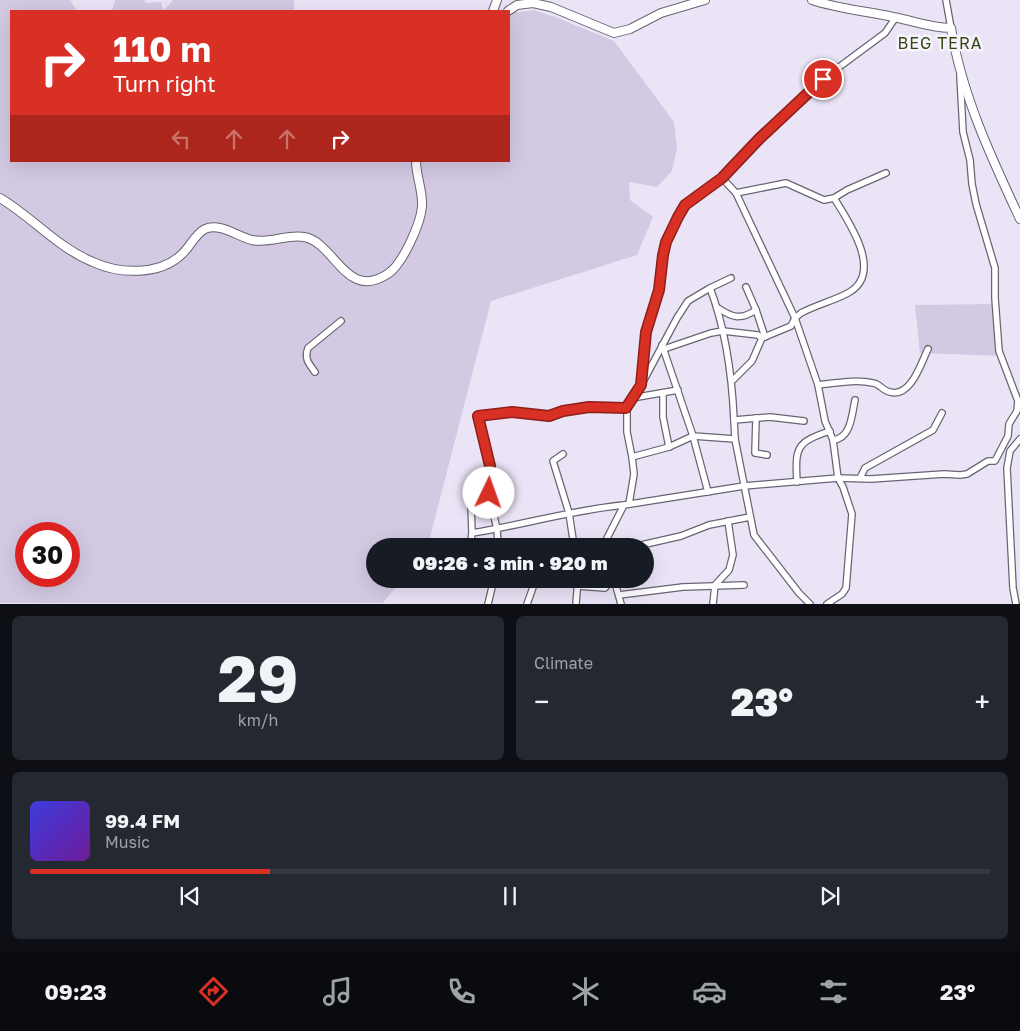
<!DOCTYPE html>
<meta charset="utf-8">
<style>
:root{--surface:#171b24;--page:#242831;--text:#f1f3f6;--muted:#9ea1a6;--line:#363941;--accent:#d93025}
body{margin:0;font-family:"Golos Text",sans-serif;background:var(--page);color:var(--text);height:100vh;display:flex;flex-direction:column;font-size:19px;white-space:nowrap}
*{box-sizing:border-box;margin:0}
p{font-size:16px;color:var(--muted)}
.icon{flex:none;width:28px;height:28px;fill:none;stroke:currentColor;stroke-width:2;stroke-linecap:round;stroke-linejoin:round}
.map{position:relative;height:604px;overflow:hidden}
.sheet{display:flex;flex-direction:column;gap:12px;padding:12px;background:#0d0f14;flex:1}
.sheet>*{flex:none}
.top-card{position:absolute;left:10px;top:10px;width:500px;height:152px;border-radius:0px;box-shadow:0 5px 20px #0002;background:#d93025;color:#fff;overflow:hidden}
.speed{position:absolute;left:15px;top:522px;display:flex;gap:10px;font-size:25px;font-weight:700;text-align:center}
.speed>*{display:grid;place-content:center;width:65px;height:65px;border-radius:50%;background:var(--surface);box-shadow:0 5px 20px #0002;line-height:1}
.speed .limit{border:8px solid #d22;background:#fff;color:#111}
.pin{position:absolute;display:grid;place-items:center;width:42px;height:42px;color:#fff;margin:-21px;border:2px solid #fff;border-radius:50%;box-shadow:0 1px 5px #0007}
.me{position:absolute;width:55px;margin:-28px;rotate:3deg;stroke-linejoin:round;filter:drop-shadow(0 0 4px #0008)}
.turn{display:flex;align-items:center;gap:18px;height:105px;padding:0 20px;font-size:22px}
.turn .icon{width:65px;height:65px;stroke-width:2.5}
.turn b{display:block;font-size:35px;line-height:42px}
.lanes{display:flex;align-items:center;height:48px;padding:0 20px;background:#0003;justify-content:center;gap:25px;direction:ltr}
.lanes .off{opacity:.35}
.big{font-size:38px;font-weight:800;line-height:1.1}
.sheet .card{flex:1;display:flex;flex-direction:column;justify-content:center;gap:8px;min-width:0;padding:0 18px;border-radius:8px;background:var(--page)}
.sheet .dial{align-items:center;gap:0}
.dial b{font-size:65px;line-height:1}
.song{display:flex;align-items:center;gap:15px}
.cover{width:60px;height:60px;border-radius:8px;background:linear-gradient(135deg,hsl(240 70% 55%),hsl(280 70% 35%))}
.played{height:5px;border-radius:2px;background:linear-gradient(90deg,var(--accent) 25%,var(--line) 25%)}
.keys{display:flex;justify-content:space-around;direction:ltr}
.heat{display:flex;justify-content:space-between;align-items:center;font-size:28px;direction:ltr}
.sheet .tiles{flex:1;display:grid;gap:12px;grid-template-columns:1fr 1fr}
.card:last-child{grid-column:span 2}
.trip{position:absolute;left:366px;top:538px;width:288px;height:50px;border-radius:25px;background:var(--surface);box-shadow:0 5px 20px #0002;font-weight:800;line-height:50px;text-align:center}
.tab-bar{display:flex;height:80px;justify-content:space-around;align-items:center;background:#090b0e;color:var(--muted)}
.tab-bar .icon{width:35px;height:35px}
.tab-bar .current{color:var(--accent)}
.tab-bar b{font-size:22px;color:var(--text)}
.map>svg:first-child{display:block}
.green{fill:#d3c9e3;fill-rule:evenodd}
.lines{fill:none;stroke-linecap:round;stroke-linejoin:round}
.minor-casing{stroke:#696473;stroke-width:8}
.secondary-casing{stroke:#696473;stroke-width:10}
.minor{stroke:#fff;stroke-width:5.5}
.secondary{stroke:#fff;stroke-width:8}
.route-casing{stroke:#8d1f18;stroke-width:12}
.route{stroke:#d93025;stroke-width:9}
.labels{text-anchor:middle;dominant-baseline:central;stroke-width:5;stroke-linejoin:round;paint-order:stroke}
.quarter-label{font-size:16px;letter-spacing:1px;fill:#344712;stroke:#f7f3fe}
</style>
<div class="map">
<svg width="1020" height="604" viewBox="0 0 1020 604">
<rect width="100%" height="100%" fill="#ebe4f7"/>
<!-- green -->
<g class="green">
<path d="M0,0H70L77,11H11V161H509V19L512,13L534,10L555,17L614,41L674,122L677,148L672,171L657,187L629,182L630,200L653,217L637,255L491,301L428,545L375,546V579H402L383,603H0ZM26,534H69V576H26Z"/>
<polygon points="115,0 144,0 146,3 161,2 163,11 173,0 294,0 294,11 112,11"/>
<polygon points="995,304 1003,356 920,353 915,305"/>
</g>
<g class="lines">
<!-- minor casing -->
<g class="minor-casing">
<g id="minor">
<polyline points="946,0 951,28"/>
<polyline points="722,178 736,193 786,183 824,200 834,198"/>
<polyline points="736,193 795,318 818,385 825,421 833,440 838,478 843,487 852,514 846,588 842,594 827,604"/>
<path d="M731,278L710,288C726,330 732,376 734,420"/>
<polyline points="746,287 756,310 765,337"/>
<path d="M718,308C733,318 741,320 756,310"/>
<polyline points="662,345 693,436 735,439 734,420 770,417 804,421"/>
<polyline points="664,349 711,333 723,331 758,335 762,338"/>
<path d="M315,372C309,364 304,359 308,348L341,321"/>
<path d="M732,381L752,361L762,338L791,326L795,318L801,313C816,305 833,301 848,293C885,273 848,221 834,198L847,190L886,173"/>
<polyline points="641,385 646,332 651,312 657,298 663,255 671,230 685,205 722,178 759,139 823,79 885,33 896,17"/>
<path d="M818,385C837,383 855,379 873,383C880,384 883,391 890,392C911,398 921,363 928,349"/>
<polyline points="663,393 663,417 669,447"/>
<polyline points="632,398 678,390"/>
<polyline points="756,418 755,453 767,455"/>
<polyline points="735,439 754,535 799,593 810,604"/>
<path d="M833,440C851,439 852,414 855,400"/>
<polyline points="563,454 553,461 569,513 574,546"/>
<polyline points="860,478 865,468 933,430 942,413"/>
<path d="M797,482C795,448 796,442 830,431"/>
<polyline points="708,492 693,436 669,447 632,457 627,432 627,404 638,391 677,318 688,301 710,288"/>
<polyline points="471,504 472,533"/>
<polyline points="629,504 634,474 632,457"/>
<path d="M470,546L472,533C523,525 572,510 624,505"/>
<polyline points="498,546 497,529 490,499 490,466 478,416 512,412 549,416 563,411 589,407 626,408"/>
<polyline points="603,546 624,505 744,486 838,478 871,479 944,474 960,475 967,474 988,461 995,461 1008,436 1009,424 1017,411 1018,401 999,351 995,298 995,268 976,204 972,184 970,160 963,132 960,76"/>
<polyline points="637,546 681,536 709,525 750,517"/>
<polyline points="614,579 621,604"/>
<polyline points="577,586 605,588 611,579"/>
<polyline points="619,595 683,587 744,585"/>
<polyline points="488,604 494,579"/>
<polyline points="527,604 536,579"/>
<polyline points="576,604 578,579"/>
<polyline points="713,604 715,585 729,570 733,555 728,521"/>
<polyline points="1016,604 1013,588 1007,468 1010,451 1020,439"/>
</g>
</g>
<!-- secondary casing -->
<g class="secondary-casing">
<g id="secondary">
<path d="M812,0C839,9 866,11 893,17C915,21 927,27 951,28C962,95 991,157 1020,219"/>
<polyline points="493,11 497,0"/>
<polyline points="508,11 517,5 533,3 551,7 614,33 630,29 661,13 705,0"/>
<path d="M0,198C32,217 58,248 93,262C119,274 160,276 182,254C190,247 195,234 205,229C220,222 238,237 252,240C269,244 287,234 304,237C335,242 346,303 389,273C403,263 421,223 422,206C423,191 416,176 416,161"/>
</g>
</g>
<!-- minor -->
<use href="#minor" class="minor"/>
<!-- secondary -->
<use href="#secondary" class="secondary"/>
</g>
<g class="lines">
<!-- route casing -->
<g class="route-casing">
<polyline id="route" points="489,493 490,466 478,416 512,412 549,416 563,411 589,407 626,408 641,385 646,332 659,290 663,255 666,242 678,217 685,205 722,178 759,139 823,79"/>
</g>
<!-- route -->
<use href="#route" class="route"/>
</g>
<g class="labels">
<!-- quarter labels -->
<g class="quarter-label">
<text x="940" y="43">BEG TERA</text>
</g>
</g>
</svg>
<div class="speed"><div class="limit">30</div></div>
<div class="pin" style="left:823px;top:79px;background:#d93025"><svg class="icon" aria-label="arrive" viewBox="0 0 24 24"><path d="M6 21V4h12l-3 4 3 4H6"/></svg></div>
<svg class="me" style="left:489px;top:493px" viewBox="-20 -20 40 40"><circle r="19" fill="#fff"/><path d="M0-13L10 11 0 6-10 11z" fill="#d93025"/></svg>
<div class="trip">09:26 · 3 min · 920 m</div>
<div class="top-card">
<div class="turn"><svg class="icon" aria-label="right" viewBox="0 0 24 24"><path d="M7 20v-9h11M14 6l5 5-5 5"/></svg><div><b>110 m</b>Turn right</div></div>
<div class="lanes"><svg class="icon off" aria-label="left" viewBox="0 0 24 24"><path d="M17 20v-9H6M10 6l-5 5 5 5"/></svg><svg class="icon off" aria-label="ahead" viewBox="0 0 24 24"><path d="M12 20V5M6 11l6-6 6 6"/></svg><svg class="icon off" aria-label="ahead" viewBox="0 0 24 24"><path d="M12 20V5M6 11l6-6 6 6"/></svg><svg class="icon" aria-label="right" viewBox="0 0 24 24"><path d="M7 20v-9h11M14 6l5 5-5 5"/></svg></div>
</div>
</div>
<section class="sheet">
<div class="tiles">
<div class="card dial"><b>29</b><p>km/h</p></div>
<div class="card"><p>Climate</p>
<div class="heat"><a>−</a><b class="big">23°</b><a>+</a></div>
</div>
<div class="card">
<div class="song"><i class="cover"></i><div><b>99.4 FM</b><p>Music</p></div></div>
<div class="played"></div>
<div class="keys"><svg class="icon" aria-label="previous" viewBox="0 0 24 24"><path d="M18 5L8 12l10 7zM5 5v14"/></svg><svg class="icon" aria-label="pause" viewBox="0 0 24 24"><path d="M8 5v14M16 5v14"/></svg><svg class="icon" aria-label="next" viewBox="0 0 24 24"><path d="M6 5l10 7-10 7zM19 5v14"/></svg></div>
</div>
</div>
</section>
<nav class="tab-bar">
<b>09:23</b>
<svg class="icon current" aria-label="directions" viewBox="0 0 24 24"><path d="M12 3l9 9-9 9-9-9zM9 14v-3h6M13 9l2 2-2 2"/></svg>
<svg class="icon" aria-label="music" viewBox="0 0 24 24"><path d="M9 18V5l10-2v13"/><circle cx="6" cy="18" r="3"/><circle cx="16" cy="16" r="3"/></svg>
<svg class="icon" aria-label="phone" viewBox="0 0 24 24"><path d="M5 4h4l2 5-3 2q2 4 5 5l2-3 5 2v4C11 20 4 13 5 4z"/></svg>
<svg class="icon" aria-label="climate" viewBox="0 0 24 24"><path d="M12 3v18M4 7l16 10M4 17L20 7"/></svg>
<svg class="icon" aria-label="car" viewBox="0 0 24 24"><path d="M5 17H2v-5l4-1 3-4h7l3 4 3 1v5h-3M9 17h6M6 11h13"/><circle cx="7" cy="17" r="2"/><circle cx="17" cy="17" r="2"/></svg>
<svg class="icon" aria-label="filters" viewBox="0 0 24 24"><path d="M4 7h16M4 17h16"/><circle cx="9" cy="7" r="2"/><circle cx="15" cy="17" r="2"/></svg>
<b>23°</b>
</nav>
